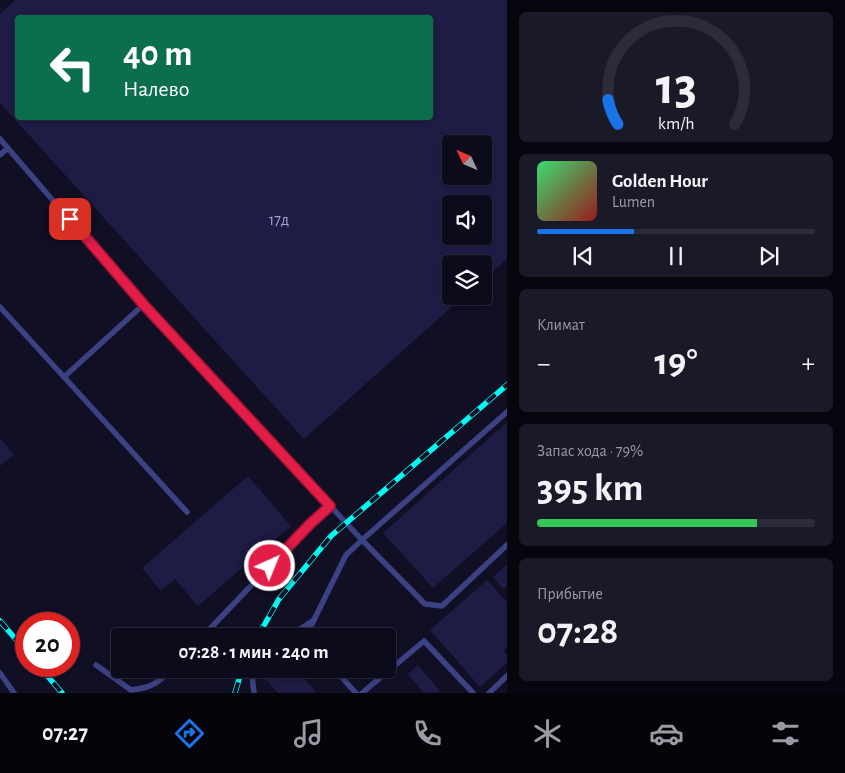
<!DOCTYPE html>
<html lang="ru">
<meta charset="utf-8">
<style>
:root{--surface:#0c0b1b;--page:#1a1928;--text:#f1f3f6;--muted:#9a9ba3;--line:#2c2b3a;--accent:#1a73e8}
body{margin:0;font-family:"Alegreya Sans",sans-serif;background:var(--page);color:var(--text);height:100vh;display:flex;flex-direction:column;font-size:19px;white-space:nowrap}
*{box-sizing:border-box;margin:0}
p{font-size:16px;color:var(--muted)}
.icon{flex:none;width:28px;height:28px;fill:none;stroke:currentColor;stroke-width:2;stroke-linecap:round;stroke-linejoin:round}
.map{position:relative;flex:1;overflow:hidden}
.details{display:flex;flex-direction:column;gap:12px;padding:12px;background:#07060f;width:338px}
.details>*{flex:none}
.guide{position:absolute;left:15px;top:15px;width:418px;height:105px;border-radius:5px;box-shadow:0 1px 4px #0004,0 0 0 1px var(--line);background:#0b6e4f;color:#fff;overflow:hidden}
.needle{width:32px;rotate:314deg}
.tools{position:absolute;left:442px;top:135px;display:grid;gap:10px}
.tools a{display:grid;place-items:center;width:50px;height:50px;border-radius:5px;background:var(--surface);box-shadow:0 1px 4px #0004,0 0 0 1px var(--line);font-size:25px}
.speed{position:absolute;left:15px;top:612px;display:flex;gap:10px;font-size:25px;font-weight:700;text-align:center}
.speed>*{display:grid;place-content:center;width:65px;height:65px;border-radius:50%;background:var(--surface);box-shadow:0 1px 4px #0004,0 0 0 1px var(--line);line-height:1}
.speed .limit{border:8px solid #d22;background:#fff;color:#111}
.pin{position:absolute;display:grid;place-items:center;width:42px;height:42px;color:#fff;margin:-21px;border-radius:10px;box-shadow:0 2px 8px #0006}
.me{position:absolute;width:55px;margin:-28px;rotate:44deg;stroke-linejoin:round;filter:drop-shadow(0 0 4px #0008)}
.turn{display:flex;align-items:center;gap:18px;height:105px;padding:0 25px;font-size:22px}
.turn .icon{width:65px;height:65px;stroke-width:2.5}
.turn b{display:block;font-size:35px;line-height:42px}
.big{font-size:38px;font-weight:600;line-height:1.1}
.details .widget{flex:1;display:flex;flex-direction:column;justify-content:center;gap:8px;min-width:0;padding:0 18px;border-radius:8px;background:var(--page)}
.details .dial{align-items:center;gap:0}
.dial svg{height:130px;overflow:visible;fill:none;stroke:var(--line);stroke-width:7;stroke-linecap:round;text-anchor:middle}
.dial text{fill:var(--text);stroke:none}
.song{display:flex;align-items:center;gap:15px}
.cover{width:60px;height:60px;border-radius:8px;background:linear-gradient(135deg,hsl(140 70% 55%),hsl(0 70% 35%))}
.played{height:5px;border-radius:2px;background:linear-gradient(90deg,var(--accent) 35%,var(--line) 35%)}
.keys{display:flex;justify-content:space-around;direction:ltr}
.heat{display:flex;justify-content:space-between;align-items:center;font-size:28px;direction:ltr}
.charge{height:8px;border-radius:4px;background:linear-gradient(90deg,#34c759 79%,var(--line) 0)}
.trip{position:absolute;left:111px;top:628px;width:285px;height:50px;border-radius:5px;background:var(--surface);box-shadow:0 1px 4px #0004,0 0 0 1px var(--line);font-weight:600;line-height:50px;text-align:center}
.menu{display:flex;height:80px;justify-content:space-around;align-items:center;background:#05040b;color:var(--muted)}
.menu .icon{width:35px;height:35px}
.menu .current{color:var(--accent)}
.menu b{font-size:22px;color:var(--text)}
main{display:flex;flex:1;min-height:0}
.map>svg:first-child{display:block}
.building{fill:#1e1b45;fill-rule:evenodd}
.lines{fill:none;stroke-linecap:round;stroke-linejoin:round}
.lane{stroke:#3b4182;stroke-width:5.5}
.rail-casing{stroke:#04f9f2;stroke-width:5.5}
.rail{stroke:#100f24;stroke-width:4;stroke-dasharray:11;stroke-linecap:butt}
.route-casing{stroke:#92132f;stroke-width:12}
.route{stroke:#e11d48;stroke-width:9}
.labels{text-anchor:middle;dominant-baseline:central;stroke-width:5;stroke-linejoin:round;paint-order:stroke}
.number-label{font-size:16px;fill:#a6a5d0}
</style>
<main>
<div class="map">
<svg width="508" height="693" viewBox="0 0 508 693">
<rect width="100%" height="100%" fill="#100f24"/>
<!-- building -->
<g class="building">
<path d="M15,0H508V258L484,279V264H451V296H464L304,439L0,103V14ZM18,18H430V118H18ZM451,144H484V176H451ZM451,204H484V236H451Z"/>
<polygon points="508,421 508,522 433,588 383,533"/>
<polygon points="0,438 14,455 0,466"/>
<polygon points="248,476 291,526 198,606 175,579 161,591 142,568"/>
<polygon points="508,564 508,585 503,589 493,577"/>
<polygon points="487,580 508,603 508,647 503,651 508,656 508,662 480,687 430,630"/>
<polygon points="418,665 440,691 438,693 424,693 408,674"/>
<polygon points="263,669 295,669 317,693 278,693 259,672"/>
</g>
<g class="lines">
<!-- lane -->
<g class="lane">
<polyline points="0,139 143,305 362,540 346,555 306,636"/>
<polyline points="0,155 8,148"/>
<polyline points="143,305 64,377 187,512"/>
<polyline points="0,307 64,377"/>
<polyline points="508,411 362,540 425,604 442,606 508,544"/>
<polyline points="203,636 310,524 330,506"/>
<polyline points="289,636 314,620"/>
<path d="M96,665L131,690C151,688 158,683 172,669"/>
<polyline points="334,669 356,693"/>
<polyline points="0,673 14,693"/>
<polyline points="254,693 252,675 255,669"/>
<polyline points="362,693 424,641 473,693"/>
<polyline points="489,693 508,675"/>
</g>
<!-- rail casing -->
<g class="rail-casing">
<g id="rail">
<polyline points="0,621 26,651"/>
<polyline points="258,636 279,599 331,536 508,384"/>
<polyline points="39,666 62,693"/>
<polyline points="235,693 242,669"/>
</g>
</g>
<!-- rail -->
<use href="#rail" class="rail"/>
</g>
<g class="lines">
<!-- route casing -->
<g class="route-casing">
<polyline id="route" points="70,219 144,305 330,506 310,524 270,566"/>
</g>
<!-- route -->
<use href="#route" class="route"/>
</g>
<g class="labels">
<!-- number labels -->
<g class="number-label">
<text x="279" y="220">17д</text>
</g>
</g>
</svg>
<div class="tools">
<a><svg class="needle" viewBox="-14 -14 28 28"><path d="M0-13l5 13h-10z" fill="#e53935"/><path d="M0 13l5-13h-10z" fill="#9a9ba3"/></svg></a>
<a><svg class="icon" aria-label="sound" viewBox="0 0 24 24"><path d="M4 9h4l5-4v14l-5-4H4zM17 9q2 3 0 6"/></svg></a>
<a><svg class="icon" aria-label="layers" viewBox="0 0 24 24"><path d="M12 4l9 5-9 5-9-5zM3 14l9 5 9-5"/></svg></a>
</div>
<div class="speed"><div class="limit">20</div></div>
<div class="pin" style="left:70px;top:219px;background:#d93025"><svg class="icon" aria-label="arrive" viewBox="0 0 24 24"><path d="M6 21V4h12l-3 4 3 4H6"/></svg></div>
<svg class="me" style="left:270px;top:566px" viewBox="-20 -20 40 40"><circle r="17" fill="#e11d48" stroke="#fff" stroke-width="3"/><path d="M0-11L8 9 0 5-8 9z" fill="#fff"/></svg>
<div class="trip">07:28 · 1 мин · 240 m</div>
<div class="guide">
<div class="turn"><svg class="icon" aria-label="left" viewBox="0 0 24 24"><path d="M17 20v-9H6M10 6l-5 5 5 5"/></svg><div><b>40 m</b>Налево</div></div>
</div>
</div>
<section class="details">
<div class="widget dial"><svg viewBox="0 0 100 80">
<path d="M14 69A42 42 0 1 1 86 69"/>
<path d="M14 69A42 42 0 0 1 8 54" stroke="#1a73e8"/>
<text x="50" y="56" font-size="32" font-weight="700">13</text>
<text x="50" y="72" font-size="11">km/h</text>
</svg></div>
<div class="widget">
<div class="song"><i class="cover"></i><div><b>Golden Hour</b><p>Lumen</p></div></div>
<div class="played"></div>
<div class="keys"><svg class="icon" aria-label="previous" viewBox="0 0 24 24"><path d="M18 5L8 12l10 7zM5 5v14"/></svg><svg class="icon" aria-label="pause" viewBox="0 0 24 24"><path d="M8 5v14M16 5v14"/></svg><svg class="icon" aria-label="next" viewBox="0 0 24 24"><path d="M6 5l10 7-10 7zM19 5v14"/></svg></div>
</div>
<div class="widget"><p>Климат</p>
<div class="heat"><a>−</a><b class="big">19°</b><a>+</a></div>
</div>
<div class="widget"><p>Запас хода · 79%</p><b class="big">395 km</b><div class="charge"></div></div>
<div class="widget"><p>Прибытие</p><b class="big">07:28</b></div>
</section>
</main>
<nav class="menu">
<b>07:27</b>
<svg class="icon current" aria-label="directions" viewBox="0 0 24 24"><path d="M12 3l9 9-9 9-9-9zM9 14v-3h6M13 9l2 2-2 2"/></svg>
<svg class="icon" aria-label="music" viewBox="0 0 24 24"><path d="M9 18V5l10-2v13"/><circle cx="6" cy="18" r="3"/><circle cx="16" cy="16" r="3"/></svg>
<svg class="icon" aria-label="phone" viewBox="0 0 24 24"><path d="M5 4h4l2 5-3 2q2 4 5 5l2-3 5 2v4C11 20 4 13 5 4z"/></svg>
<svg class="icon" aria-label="climate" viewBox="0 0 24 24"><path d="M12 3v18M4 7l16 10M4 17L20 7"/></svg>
<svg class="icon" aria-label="car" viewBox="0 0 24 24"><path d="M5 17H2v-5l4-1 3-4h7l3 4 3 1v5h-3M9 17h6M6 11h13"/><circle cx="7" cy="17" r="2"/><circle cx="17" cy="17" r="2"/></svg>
<svg class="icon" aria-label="filters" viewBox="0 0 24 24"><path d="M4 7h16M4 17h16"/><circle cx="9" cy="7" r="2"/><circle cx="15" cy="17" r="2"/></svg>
</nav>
